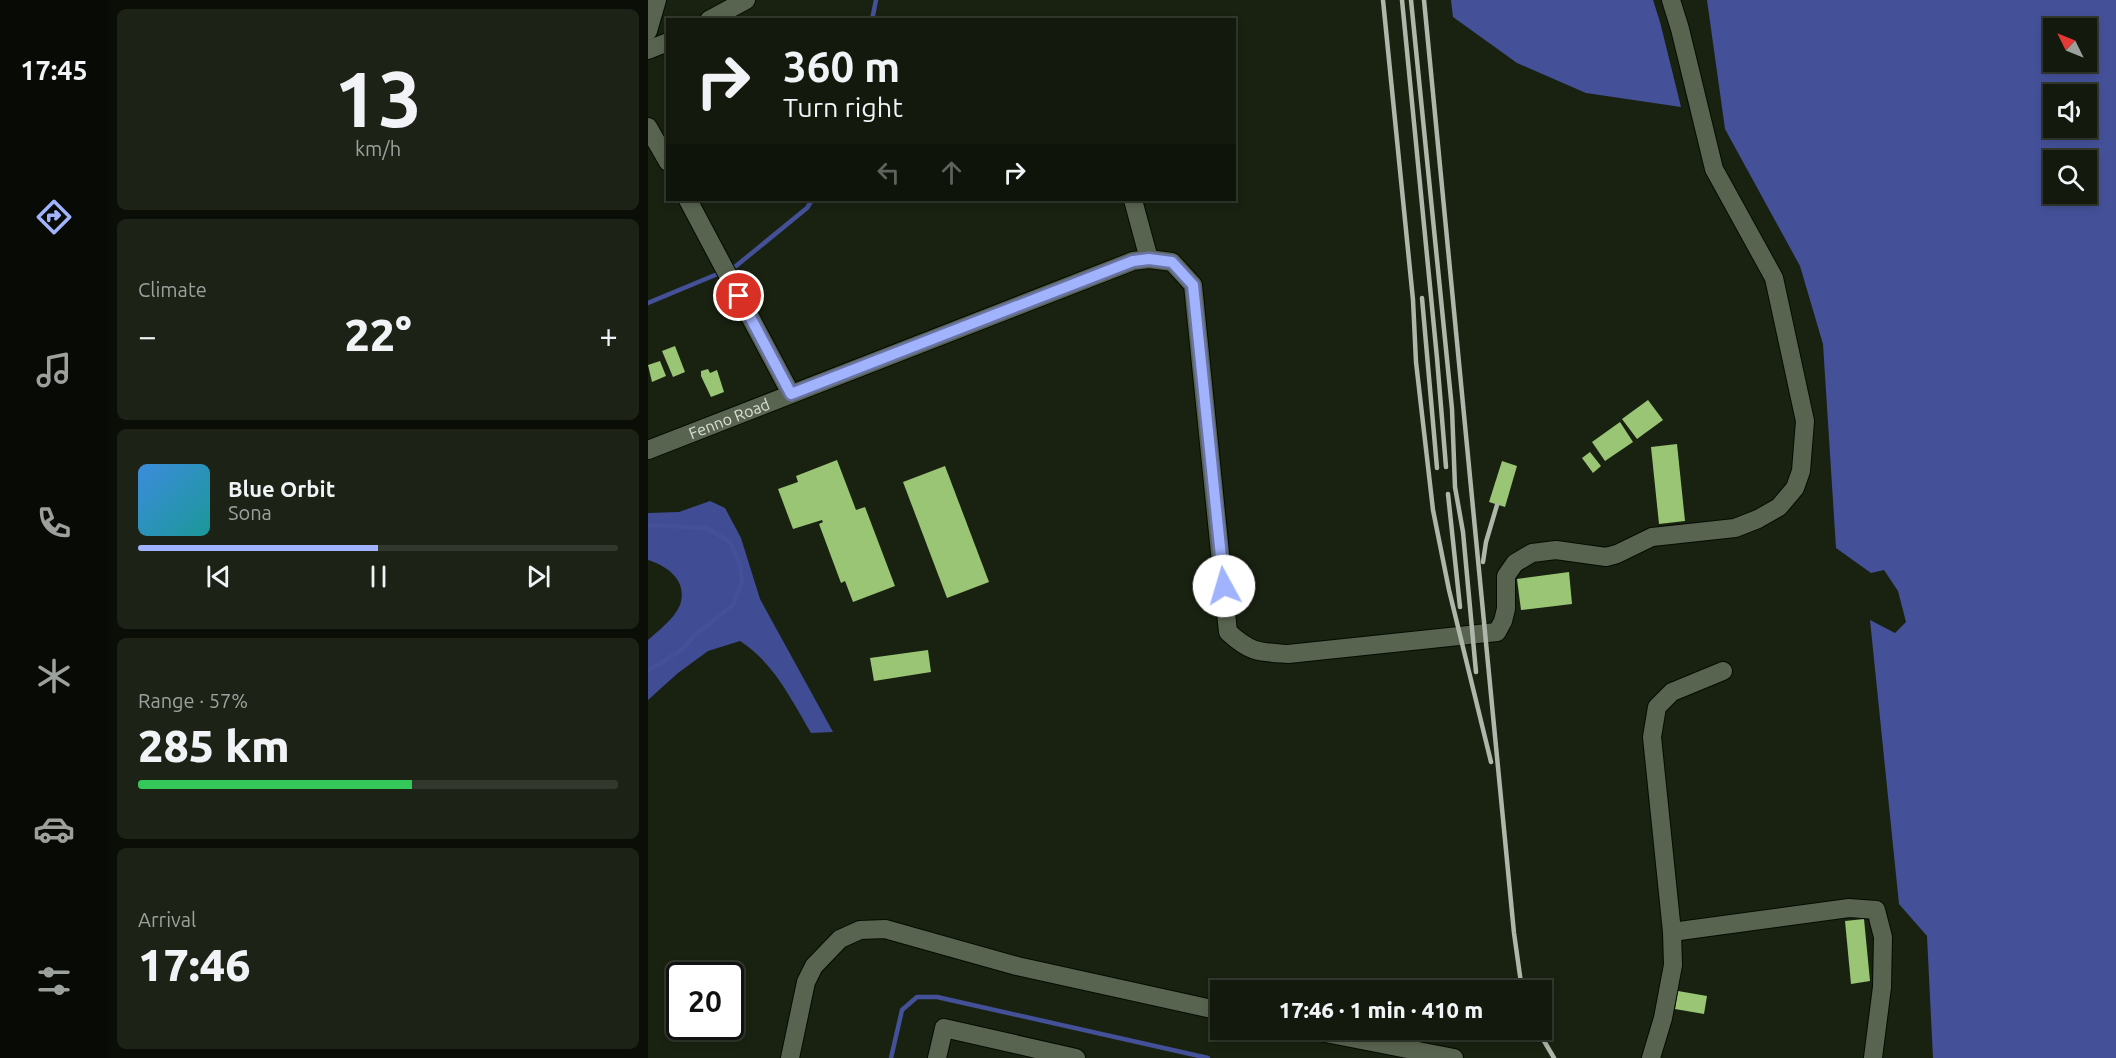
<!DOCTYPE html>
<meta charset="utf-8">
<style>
:root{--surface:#131a0d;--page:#1c2316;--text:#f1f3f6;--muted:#9da19d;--line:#32382e;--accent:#a1b3fd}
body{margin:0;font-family:Ubuntu,sans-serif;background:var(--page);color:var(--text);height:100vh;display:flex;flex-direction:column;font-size:22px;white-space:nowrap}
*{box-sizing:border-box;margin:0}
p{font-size:20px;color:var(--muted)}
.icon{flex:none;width:33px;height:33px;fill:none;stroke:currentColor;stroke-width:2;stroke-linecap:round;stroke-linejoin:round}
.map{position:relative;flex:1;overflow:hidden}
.side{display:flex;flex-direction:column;gap:9px;padding:9px;background:#0a0e07;width:540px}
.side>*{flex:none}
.hud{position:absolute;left:18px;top:18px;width:570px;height:183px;border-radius:0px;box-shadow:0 3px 9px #0003,0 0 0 2px var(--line);background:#131a0d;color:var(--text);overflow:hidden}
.needle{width:39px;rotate:313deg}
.tools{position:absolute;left:1395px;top:18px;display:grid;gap:12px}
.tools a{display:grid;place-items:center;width:54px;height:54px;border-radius:0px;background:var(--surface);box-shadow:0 3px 9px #0003,0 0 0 2px var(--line);font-size:30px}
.speed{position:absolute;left:18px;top:962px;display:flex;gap:12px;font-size:30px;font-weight:700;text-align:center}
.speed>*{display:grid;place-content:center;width:78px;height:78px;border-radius:50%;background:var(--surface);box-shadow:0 3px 9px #0003,0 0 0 2px var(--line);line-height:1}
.speed .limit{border:3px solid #111;border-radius:9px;background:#fff;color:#111}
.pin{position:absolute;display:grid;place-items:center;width:51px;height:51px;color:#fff;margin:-26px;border:3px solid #fff;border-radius:50%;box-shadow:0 2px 6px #0007}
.me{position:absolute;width:66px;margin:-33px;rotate:354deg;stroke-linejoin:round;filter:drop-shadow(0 0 4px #0008)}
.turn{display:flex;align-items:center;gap:21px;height:126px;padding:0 18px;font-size:27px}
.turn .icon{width:78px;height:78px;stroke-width:2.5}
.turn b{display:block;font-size:42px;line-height:51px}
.lanes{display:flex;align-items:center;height:57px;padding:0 18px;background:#0003;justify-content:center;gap:30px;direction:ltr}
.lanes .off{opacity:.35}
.big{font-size:45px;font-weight:800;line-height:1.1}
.side .widget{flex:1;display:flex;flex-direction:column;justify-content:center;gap:9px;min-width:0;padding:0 21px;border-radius:9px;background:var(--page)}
.side .dial{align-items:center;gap:0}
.dial b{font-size:78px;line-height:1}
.song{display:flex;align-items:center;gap:18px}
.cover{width:72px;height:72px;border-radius:9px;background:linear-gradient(135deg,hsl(210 70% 55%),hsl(180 70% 35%))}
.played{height:6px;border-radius:3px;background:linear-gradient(90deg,var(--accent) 50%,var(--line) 50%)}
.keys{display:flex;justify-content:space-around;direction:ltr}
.heat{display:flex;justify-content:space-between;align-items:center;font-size:33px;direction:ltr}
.charge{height:9px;border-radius:4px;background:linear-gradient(90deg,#34c759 57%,var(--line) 0)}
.trip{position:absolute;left:562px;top:980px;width:342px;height:60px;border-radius:0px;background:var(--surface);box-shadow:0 3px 9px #0003,0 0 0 2px var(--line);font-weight:800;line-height:60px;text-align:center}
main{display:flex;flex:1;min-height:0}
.tab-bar{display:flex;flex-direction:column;width:108px;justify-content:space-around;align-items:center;background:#080a05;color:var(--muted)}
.tab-bar .icon{width:42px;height:42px}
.tab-bar .current{color:var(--accent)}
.tab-bar b{font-size:27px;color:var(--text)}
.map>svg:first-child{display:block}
.forest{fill:#404c94}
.water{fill:#445199;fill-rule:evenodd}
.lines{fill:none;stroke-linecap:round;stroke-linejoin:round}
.stream{stroke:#445199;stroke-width:4.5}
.building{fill:#9ac574}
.minor-casing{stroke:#050b01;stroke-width:20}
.minor{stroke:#596450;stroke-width:18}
.rail{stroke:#afb6aa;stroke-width:4.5}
.route-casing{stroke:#6974a4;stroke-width:15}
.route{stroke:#a1b3fd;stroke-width:10}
.labels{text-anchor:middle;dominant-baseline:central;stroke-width:6;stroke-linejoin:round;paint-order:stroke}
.street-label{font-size:16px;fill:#dae0d5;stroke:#192211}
</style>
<main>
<nav class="tab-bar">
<b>17:45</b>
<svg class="icon current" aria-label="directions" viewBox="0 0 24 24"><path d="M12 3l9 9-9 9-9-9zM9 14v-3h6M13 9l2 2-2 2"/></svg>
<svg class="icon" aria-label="music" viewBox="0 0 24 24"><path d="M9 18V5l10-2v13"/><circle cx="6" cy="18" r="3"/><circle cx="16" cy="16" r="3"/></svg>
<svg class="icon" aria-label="phone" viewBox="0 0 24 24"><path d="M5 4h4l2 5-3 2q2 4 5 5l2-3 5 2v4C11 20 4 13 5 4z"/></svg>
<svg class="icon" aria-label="climate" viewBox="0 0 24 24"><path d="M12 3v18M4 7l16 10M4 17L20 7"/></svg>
<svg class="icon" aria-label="car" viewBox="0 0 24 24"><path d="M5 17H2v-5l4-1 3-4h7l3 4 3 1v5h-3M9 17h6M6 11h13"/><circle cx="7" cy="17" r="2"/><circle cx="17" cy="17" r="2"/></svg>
<svg class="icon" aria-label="filters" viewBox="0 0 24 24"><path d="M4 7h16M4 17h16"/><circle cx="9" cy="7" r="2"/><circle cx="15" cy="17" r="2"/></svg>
</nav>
<section class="side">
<div class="widget dial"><b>13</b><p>km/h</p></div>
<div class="widget"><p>Climate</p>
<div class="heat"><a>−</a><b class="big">22°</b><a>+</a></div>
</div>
<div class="widget">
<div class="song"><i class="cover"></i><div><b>Blue Orbit</b><p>Sona</p></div></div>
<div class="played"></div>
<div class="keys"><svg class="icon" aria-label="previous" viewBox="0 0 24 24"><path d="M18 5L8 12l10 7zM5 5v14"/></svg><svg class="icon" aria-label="pause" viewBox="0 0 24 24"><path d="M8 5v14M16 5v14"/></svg><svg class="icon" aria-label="next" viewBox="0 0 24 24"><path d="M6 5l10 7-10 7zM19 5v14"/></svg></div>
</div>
<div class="widget"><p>Range · 57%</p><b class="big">285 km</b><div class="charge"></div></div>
<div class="widget"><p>Arrival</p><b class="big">17:46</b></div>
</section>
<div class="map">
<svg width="1468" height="1058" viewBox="0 0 1468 1058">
<rect width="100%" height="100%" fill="#192211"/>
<!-- forest -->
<path class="forest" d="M62,501L77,508L93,538L112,599L185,732L163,733C143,699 126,663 92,641L60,651L30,673L0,700V640C10,631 27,618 32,605C40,581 20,566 0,560V513L31,512Z"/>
<!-- water -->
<g class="water">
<polygon points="803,0 1005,0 1012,22 1033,107 938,93 869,63 805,17"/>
<path d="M1059,0H1468V1058H1285L1279,936L1251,904L1222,620L1247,633L1258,622L1250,591L1236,570L1223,573L1188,548L1175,344L1152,266L1077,129ZM1406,28H1438V62H1406ZM1406,94H1438V128H1406ZM1406,160H1438V194H1406Z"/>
</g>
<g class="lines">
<!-- stream -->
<g class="stream">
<polyline points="224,20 228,0"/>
<polyline points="80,269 88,266 159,208 164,200"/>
<polyline points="0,303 72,273"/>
<polyline points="0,525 59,528 82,542 92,564 94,582 85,605 46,636 35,649 0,671"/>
<polyline points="243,1058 254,1010 269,997 289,997 560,1058"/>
</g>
</g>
<!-- building -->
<g class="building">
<polygon points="27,346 37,372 25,377 14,351"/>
<polygon points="12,361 18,376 4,382 0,365"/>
<polygon points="60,369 62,373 69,370 76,392 63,397 53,376 53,371"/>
<polygon points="1000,400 1015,420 989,439 974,419"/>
<polygon points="972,422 985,442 957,461 944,442"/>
<polygon points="1029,444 1037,521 1011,524 1003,447"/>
<polygon points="942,452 953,466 945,473 934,458"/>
<polygon points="189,460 208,510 217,507 247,586 205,602 197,581 193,583 171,524 175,522 174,520 145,529 130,489 150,482 148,476"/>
<polygon points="854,461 869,466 857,507 841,502"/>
<polygon points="297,466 341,582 299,598 255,482"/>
<polygon points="921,572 924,604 873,610 869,579"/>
<polygon points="280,650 283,672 226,681 222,658"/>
<polygon points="1216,919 1222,981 1203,984 1197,921"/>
<polygon points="1030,991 1059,996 1056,1014 1027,1009"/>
</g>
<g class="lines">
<!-- minor casing -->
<g class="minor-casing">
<g id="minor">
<polyline points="61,20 98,0"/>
<polyline points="0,31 9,0"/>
<polyline points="0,50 20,42"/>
<polyline points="0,127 20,162"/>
<polyline points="40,200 143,394"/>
<polyline points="485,200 501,259"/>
<path id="s1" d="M0,450L485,261L501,259L524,262L545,285L580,632C603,653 610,652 640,654L849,632L855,621L858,609V576L867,563L884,553L908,550L958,557L969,554L1004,537L1087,528L1110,519L1131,507L1147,488L1153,471L1157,421L1126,278L1066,169L1032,29L1023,0"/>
<polyline points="1024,932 1201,908 1228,910 1235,937 1234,987 1225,1058"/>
<polyline points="657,1029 806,1058"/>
<polyline points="142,1058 158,982 166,966 192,939 212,930 237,929 369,966 573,1011"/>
<polyline points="289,1058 296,1028 428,1058"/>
<polyline points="1003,1058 1015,1018 1025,965 1024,932 1004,737 1009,707 1024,692 1075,671"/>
</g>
</g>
<!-- minor -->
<use href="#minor" class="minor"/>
<!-- rail -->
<g class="rail">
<polyline points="735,0 765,300 768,362 785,510 801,590 843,762"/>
<polyline points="754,0 789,358 798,467"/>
<polyline points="763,0 804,409 807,487 815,532 828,672"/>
<polyline points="776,0 866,933 874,990"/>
<polyline points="774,298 789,468"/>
<polyline points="800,494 812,607"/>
<polyline points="835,562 838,542 849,505"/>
<polyline points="889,1029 906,1058"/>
</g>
</g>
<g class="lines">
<!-- route casing -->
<g class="route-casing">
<polyline id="route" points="91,296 143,394 485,261 501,259 524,262 545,285 576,586"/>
</g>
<!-- route -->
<use href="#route" class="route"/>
</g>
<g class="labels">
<!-- street labels -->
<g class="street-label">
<text stroke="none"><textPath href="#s1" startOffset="87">Fenno Road</textPath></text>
</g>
</g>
</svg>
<div class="tools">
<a><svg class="needle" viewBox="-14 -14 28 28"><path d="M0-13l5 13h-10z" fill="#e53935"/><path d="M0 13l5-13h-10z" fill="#9da19d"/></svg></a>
<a><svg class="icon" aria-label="sound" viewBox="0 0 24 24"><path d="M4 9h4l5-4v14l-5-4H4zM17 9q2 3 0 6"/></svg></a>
<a><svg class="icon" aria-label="search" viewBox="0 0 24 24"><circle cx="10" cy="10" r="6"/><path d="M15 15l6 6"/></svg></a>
</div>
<div class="speed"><div class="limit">20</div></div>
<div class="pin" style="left:91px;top:296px;background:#d93025"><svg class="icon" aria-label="arrive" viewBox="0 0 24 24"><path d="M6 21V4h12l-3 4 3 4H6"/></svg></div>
<svg class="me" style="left:576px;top:586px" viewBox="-20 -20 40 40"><circle r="19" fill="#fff"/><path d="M0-13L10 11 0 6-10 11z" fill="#a1b3fd"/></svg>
<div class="trip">17:46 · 1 min · 410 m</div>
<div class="hud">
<div class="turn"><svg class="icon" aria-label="right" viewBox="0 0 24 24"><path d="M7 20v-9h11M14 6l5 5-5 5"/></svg><div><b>360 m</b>Turn right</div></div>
<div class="lanes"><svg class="icon off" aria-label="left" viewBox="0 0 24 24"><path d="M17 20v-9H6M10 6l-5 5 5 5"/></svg><svg class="icon off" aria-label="ahead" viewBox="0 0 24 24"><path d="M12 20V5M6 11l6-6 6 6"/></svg><svg class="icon" aria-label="right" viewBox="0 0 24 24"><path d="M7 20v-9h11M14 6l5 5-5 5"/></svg></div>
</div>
</div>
</main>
